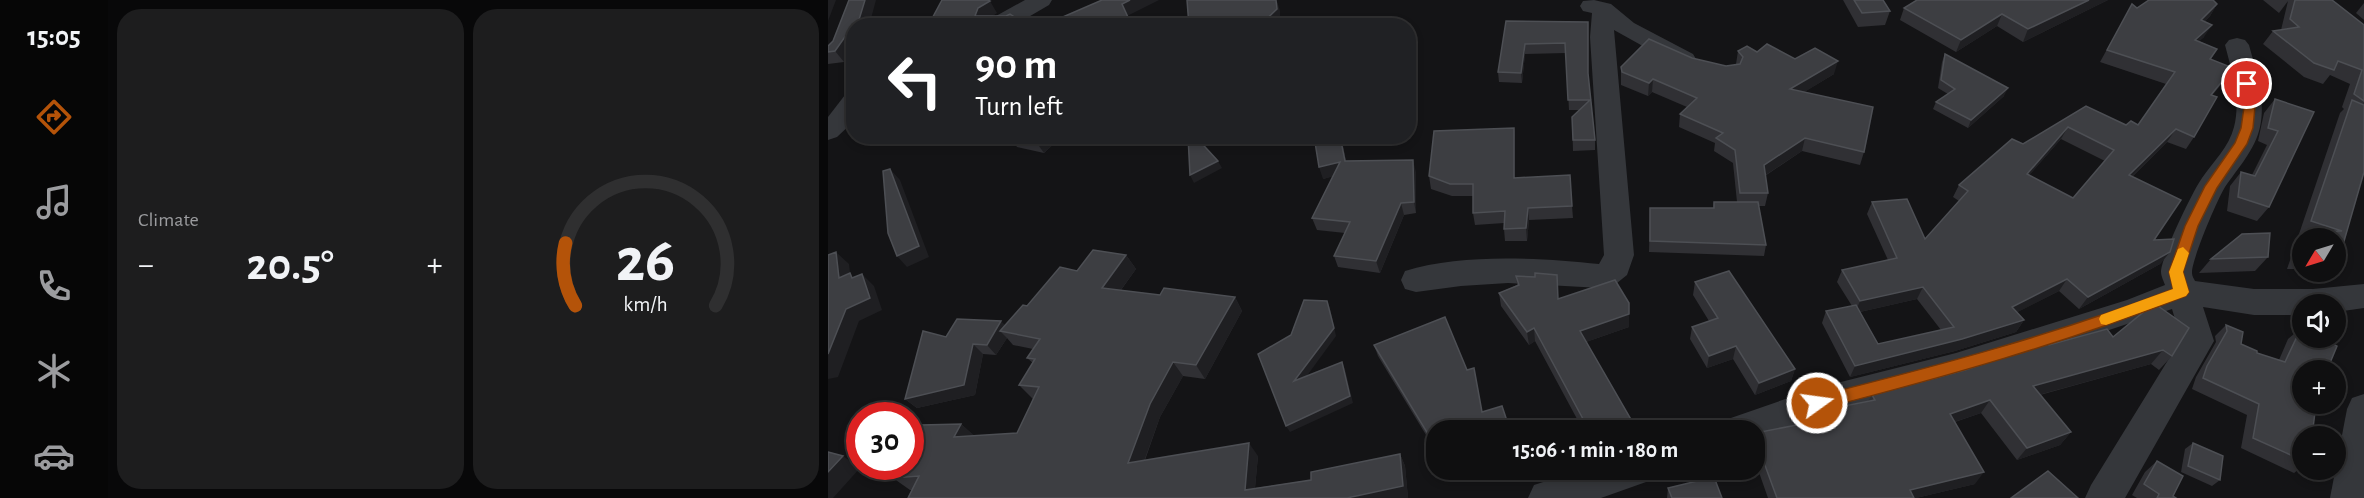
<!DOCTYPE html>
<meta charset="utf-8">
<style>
:root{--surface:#0f0f10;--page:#1d1d1e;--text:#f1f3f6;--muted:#9b9c9f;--line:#2f2f30;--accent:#b45309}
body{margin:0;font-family:"Alegreya Sans",sans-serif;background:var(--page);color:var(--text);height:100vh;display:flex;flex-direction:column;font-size:22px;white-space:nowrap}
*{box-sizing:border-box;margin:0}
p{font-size:20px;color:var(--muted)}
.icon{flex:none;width:33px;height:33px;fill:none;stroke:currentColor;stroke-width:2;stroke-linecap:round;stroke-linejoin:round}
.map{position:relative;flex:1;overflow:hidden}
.details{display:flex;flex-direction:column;gap:9px;padding:9px;background:#080809;width:720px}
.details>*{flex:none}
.top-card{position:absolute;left:18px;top:18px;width:570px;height:126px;border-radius:24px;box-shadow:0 3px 9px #0003,0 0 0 2px var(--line);background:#202124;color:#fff;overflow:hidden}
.needle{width:39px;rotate:232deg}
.buttons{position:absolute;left:1464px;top:228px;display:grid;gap:12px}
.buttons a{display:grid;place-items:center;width:54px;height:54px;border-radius:50%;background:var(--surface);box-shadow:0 3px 9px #0003,0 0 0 2px var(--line);font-size:30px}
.speed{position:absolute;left:18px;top:402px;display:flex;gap:12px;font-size:30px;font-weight:700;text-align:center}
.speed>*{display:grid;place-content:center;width:78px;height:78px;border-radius:50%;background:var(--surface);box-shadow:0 3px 9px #0003,0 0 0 2px var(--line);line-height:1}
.speed .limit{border:9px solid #d22;background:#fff;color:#111}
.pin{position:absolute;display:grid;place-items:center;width:51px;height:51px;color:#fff;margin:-26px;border:3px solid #fff;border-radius:50%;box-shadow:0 2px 6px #0007}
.me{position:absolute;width:66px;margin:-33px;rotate:76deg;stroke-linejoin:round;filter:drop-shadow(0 0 4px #0008)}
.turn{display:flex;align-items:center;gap:21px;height:126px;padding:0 30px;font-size:27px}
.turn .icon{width:78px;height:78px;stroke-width:2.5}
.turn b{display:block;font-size:42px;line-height:51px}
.big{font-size:45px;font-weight:700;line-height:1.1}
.details .card{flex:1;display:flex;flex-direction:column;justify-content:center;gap:9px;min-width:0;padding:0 21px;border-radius:24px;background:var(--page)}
.details .dial{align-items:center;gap:0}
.dial svg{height:156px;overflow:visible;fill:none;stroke:var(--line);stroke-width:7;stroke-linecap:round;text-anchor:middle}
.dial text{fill:var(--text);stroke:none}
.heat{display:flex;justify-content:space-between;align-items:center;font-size:33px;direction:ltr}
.details .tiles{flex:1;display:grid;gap:9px;grid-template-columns:repeat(2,1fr)}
.trip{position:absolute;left:598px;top:420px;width:339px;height:60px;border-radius:24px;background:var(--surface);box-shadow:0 3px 9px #0003,0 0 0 2px var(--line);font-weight:700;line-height:60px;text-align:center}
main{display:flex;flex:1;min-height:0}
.menu{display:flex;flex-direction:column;width:108px;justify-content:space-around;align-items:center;background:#060606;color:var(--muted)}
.menu .icon{width:42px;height:42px}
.menu .on{color:var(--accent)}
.menu b{font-size:27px;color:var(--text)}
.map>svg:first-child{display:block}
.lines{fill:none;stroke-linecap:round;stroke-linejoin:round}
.minor{fill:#35373b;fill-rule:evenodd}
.wall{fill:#303034;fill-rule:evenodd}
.shaded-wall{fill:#1f1f22}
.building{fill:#3d3e42;stroke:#4d4f54;stroke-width:1.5;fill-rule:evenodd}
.route{fill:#b45309;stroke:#753606;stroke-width:1.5}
.slow{fill:#f59e0b}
</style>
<main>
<nav class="menu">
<b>15:05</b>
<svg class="icon on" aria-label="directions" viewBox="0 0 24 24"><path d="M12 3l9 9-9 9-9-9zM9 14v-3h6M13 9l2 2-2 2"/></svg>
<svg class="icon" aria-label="music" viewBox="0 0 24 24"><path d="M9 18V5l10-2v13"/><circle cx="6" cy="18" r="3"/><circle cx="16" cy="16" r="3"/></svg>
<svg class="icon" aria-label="phone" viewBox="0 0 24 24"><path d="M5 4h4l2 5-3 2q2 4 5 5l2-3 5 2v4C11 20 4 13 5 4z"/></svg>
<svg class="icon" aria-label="climate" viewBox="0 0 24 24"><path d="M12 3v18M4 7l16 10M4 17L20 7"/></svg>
<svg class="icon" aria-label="car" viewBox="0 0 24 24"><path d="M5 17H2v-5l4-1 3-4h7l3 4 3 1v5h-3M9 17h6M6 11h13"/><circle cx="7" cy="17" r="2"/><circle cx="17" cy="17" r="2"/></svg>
</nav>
<section class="details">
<div class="tiles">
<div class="card"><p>Climate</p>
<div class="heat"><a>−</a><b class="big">20.5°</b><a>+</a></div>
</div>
<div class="card dial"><svg viewBox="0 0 100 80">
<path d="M14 69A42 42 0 1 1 86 69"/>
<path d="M14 69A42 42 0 0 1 9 37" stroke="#b45309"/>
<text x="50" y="56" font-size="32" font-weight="700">26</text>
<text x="50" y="72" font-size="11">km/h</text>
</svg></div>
</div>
</section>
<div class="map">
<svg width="1536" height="498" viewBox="0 0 1536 498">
<rect width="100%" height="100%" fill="#141416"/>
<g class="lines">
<!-- minor -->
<g class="minor">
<polygon points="197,0 224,0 221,5 185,26 156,26 159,21"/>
<path d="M766,0L783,4L806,23L865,54L868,59L865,64L856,66L847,64L786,30L806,255L799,275L789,283L773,288L680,283L633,286L588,292L577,289L573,280L577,271C635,253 711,258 771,264L776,255L762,37L764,13L755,11L752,6L755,1Z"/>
<path d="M1409,38L1417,40L1421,45C1428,71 1438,99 1432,127C1427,150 1410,168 1397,187C1390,198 1363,261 1364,273C1364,276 1366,279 1367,281L1426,289H1485L1536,284V308L1508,312V304H1474V315H1426L1375,307L1386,341L1297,498H1257L1263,485L1353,339L1344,309L1128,381L989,418L927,441V430H895L900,419L989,388L1128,353L1299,300L1337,285C1336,282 1333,276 1333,272C1333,257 1364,192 1374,178C1385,162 1401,147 1406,127C1413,100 1404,72 1397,45L1401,40Z"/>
<polygon points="26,93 26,121 9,137 0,140 0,117 17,95"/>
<polygon points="1536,394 1536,498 1502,498 1519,409 1524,398"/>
<polygon points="752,470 823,470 818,482 773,498 700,498 706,485"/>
</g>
</g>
<!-- wall -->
<g class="wall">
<polygon points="359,0 452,11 452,19 446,26 361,26"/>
<polygon points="1015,0 1055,0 1062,11 1057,25 1030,27"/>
<polygon points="1089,0 1280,0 1195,42 1169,26 1128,52 1072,20 1076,8"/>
<polygon points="1435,0 1504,0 1536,25 1536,172 1512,255 1508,259 1508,238 1474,238 1474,269 1459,269 1467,246 1476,236 1471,234 1512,113 1516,109 1514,107 1522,84 1502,75 1495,84 1476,77 1435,44 1445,31 1453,30 1460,1 1451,13"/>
<polygon points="1536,3 1536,20 1528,13"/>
<path d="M1304,4L1309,8L1389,4L1382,16L1376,22V37L1371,41L1389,49L1383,59L1396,81L1384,95L1366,137L1358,149L1339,142L1304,177L1326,240L1342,252L1332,264L1251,309L1231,291L1189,312L1196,320L1188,332L1127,351L1022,377L994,323L998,311L1024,306L1009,282L1014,270L1060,260L1039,214L1044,202L1097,239L1131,201L1125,197L1131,185L1258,106L1298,125H1310L1338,84L1272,62ZM1233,139L1277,161L1245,198L1201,175ZM1089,299L1113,330L1050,344L1032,312Z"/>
<polygon points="169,13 163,16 200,26 100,26"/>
<polygon points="678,21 760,22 760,73 767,140 767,150 745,151 744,117 751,110 741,110 738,53 697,54 694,83 671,82 670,72"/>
<polygon points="26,26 16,62 0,64 0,52"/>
<polygon points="910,51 929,52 967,59 1006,74 976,92 1036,152 1032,165 974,151 937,176 940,193 937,206 931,206 938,245 936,256 821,252 822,208 885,208 886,202 909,202 905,163 886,151 887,143 851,127 852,114 859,107 824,92 820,96 793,85 793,67 864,58 898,66 909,65 908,64"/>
<polygon points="1117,54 1176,96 1140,128 1105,109 1108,102 1120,94 1110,88 1114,62"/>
<polygon points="1447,99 1486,112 1441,207 1429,221 1399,211 1402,186 1413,172 1424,175 1439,145 1430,141 1436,113"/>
<polygon points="686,128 687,140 687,178 744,206 745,218 701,220 699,241 677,241 676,229 676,223 647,225 645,213 645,196 624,196 603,189 601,176"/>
<polygon points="182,136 234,136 216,153 189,147"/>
<polygon points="515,146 518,161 588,172 588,213 576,215 552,273 510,267 506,256 517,233 489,230 484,218 505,176 495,179"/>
<polygon points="298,255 308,269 293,290 332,295 407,297 414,311 377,379 355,376 332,417 317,460 430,456 427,488 483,480 572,454 577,466 580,498 82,490 65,478 133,424 146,436 189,433 205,399 191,385 205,363 199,358 205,349 185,345 179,338 168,355 155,354 147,395 89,408 77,399 118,337 177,325 199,306 249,271"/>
<polygon points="1440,257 1427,271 1371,273 1383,259"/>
<polygon points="688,276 730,299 801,327 758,342 808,430 755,430 707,341 701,345 673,306 671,293 689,285"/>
<polygon points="867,282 967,369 963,381 927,395 905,359 879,368 862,339 864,327 881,321 865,295"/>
<polygon points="1318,310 1344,356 1331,370 1323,364 1212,395 1243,432 1232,445 1189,460 1153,413 1127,422 1147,484 1088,498 940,498 927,461 927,433 966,426 968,422 1003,416 1006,408 1040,401 1044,395 1137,370 1221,345 1285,337"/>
<polygon points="1398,325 1413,344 1429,353 1451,360 1460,339 1473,328 1474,370 1474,467 1466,473 1413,448 1419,415 1364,389 1368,377 1388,342 1387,336"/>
<polygon points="546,345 609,430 609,453 550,356"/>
<polygon points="1365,443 1392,480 1384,486 1353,472 1357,449"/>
<polygon points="1329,461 1345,496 1348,498 1309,498 1304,495 1317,472"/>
<polygon points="840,488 894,498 839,498"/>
</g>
<!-- shaded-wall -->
<g class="shaded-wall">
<polygon points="0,0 8,0 0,21"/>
<polygon points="37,0 48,0 41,26 26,26 26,48 16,62 7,51"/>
<polygon points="302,0 331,0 299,16 294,4"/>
<polygon points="1261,0 1280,0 1195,42 1200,29"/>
<polygon points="162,1 169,13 157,20 147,16 150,8"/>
<polygon points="449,1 452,11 452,19 446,26 431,26"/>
<polygon points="1389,4 1382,16 1366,32 1373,20"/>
<polygon points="1174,14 1169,26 1128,52 1133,40"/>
<polygon points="144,17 150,26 127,26"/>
<polygon points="1384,25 1376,37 1359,52 1367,40"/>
<polygon points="697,44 697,54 694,83 693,73"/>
<polygon points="1010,61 1006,74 960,102 962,89"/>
<polygon points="1405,68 1396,81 1375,107 1383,95"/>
<polygon points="825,79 824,92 820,96 821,83"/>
<polygon points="1180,88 1176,96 1140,128 1143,120"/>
<polygon points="1240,127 1233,139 1192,186 1199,174"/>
<polygon points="686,128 687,140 687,190 686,178"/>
<polygon points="1348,129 1339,142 1293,187 1301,175"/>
<polygon points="209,136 234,136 216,153 206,139"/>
<polygon points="512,136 515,146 520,173 517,161"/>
<polygon points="977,138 974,151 933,178 936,165"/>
<polygon points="585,160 588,172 588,213 586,202"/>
<polygon points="390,161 394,168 366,183 362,175"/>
<polygon points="512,162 515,174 495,179 491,167"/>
<polygon points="62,169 72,180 101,257 79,267 69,256"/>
<polygon points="573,203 576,215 552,273 548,261"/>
<polygon points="700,208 701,220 699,241 698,228"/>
<polygon points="8,252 21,264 24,290 11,278"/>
<polygon points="1342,252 1332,264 1251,309 1260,297"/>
<polygon points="298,255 308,269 284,302 274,288"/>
<polygon points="34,274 46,286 54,310 31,321 10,377 0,379 0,354 18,309"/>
<polygon points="1239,279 1231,291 1176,319 1184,307"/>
<polygon points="1095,287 1089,299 1027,313 1032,301"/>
<polygon points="407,297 414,311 377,379 368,365"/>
<polygon points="499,301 502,308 508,336 470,388 466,381"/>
<polygon points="801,314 801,327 752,344 752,331"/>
<polygon points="1196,320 1188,332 1127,351 1022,377 1027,366"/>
<polygon points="173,321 183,331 172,331 179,338 168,355 159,345"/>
<polygon points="706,328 707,341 701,345 699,332"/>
<polygon points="145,344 155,354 147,395 89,408 77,399"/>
<polygon points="908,346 905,359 879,368 881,356"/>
<polygon points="1335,350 1323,364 1196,399 1205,386"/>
<polygon points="345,362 355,376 332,417 311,475 300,463 322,404"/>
<polygon points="514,362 517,369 525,403 462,432 458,426"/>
<polygon points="967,369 963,381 927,395 931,383"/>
<polygon points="1162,400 1153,413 1114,426 1122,414"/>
<polygon points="133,424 148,437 126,437"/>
<polygon points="637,426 638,430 629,430"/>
<polygon points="1243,432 1232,445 1189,460 1199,448"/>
<polygon points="609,442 609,452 606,444"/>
<polygon points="421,443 430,456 426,498 417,490"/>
<polygon points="572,454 577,466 580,498 519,498"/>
<polygon points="15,456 32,468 5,498 0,498 0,472"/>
<polygon points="649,470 668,470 651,475"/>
<polygon points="1156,472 1147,484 1088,498 1076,498 1082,490"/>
</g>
<!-- building -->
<g class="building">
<polygon points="21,0 37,0 30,23 26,24 7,51 0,52 0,46 5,41"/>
<polygon points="114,0 160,0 162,1 150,8 147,16 178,16 182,14 200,26 154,26 144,17 127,26 100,26"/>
<polygon points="274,0 302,0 294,4 304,26 214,26"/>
<polygon points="359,0 448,0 449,9 431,26 418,26 390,19 390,26 361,26"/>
<polygon points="1026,0 1055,0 1062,11 1034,13"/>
<polygon points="1089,0 1261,0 1200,29 1174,14 1133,40 1076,8"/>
<path d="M1321,0H1385L1389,4L1373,20L1384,25L1367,40L1389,49L1382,59L1405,68L1383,95L1389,97L1366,137L1348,129L1301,175L1353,200L1326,240L1346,239L1342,252L1260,297L1239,279L1184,307L1196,320L1134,339L1027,366L998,311L1028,305L1050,344L1126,327L1095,287L1032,301L1014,270L1069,258L1044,202L1079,199L1097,239L1140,191L1131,185L1184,139L1195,144L1258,106L1298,125L1303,121L1310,125L1347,72L1279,50L1304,4L1309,8ZM1240,127L1286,150L1245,198L1199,174Z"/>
<polygon points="1467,0 1504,0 1536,25 1536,101 1526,94 1534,70 1510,61 1506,70 1486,63 1445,31 1471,27 1462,19"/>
<polygon points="678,21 760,22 760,73 767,140 745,140 744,117 762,100 740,100 737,43 697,44 693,73 670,72"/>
<polygon points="821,39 864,58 898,66 912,64 915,57 910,51 919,46 929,52 939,44 967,59 987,48 1010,61 962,89 1045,107 1036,152 977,138 936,165 940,193 912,193 907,150 888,138 895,133 852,114 869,98 825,79 821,83 794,72 793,67"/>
<polygon points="1117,54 1180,88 1143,120 1108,102 1127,89 1113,80"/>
<polygon points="1447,99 1486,112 1441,207 1410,197 1413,172 1427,176 1450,131 1440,128"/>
<polygon points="1524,100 1536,105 1536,172 1512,255 1508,255 1508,238 1477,238 1479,232 1514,231 1483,221"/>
<polygon points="686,128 686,178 742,175 744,206 700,208 698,228 676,229 677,211 645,213 645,184 622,184 601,176 606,131"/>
<polygon points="195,136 209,136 206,139"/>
<polygon points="360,136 367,136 390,161 362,175"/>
<polygon points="486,136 512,136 517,161 585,160 586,202 573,203 548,261 506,256 522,222 484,218 512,162 491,167"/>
<polygon points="62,169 91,246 69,256 60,233 55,171"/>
<polygon points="886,202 930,202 938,245 822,241 822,208 886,208"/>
<polygon points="1442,233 1440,257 1383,259 1414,234"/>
<polygon points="1474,247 1474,256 1471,256"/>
<polygon points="265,250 298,255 274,288 332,295 336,288 407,297 368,365 345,362 322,404 300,463 421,443 417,490 483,480 483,472 572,454 575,486 519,498 80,498 91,476 65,478 71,466 82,466 82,445 93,425 133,424 126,437 189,433 211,387 191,385 207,359 199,358 212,339 172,331 195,305 199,306 232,267 249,271"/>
<polygon points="8,252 11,278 22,273 24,278 34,274 42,298 18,309 0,354 0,255"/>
<polygon points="901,271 967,369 931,383 908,346 881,356 864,327 890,318 867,282"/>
<polygon points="707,273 729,275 730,299 787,280 801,303 801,314 752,331 808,428 802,430 761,430 706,328 699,332 671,293 691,285 688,276 707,277"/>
<polygon points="476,300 499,301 506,328 466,381 514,362 522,396 458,426 430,354 463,335"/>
<polygon points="1330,306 1361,328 1344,356 1335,350 1205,386 1243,432 1199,448 1162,400 1122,414 1156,472 1082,490 1086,498 949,498 927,438 927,433 969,425 968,422 1009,415 1006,408 1047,400 1044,395 1137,370 1219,343 1221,345 1279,329 1285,337 1318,310"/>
<polygon points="617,317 639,370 646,368 654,412 674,406 682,430 638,430 637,426 629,430 609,430 609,442 606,444 546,345"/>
<polygon points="129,319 173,321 159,345 145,344 136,385 77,399 95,331 118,337"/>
<polygon points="1398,325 1415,332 1413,344 1429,351 1429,353 1457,362 1473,328 1474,329 1474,338 1492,338 1509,346 1499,370 1474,370 1474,404 1488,404 1484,436 1474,436 1474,460 1425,438 1431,404 1375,378 1379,366 1399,331"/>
<polygon points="1365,443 1395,456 1392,480 1360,466"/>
<polygon points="0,452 15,456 0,472"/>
<polygon points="1329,461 1355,476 1345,496 1348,498 1329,498 1331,494 1316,484"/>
<polygon points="1220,471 1250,498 1183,498"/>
<polygon points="886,477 894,498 844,498 840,488"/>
</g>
<!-- route -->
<path class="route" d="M1419,80L1425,84L1427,107L1425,128L1419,144L1389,188L1370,226L1355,272L1361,292L1358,296C1238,343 1113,378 989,410L983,408L981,403L983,398L989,396C1109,366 1229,334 1345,289L1341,272L1357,226L1377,186L1407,143L1413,128L1416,107L1414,84Z"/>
<!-- slow -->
<polygon class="slow" points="1355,247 1361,253 1355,272 1361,292 1358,296 1278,325 1273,324 1271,319 1273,315 1345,289 1341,272 1350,249"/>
</svg>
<div class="buttons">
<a><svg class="needle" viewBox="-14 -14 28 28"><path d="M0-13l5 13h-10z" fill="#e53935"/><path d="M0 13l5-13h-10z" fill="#9b9c9f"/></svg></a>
<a><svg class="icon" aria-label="sound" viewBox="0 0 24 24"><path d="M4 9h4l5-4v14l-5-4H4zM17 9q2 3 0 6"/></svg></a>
<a>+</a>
<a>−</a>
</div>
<div class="speed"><div class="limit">30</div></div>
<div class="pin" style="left:1419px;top:84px;background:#d93025"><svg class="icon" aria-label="arrive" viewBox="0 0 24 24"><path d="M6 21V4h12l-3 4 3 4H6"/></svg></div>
<svg class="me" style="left:989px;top:403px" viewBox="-20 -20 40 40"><circle r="17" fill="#b45309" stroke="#fff" stroke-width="3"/><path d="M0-11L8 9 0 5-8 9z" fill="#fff"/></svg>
<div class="trip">15:06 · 1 min · 180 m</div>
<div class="top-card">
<div class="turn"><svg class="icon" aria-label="left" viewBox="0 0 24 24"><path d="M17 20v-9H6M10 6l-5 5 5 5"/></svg><div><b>90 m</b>Turn left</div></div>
</div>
</div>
</main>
